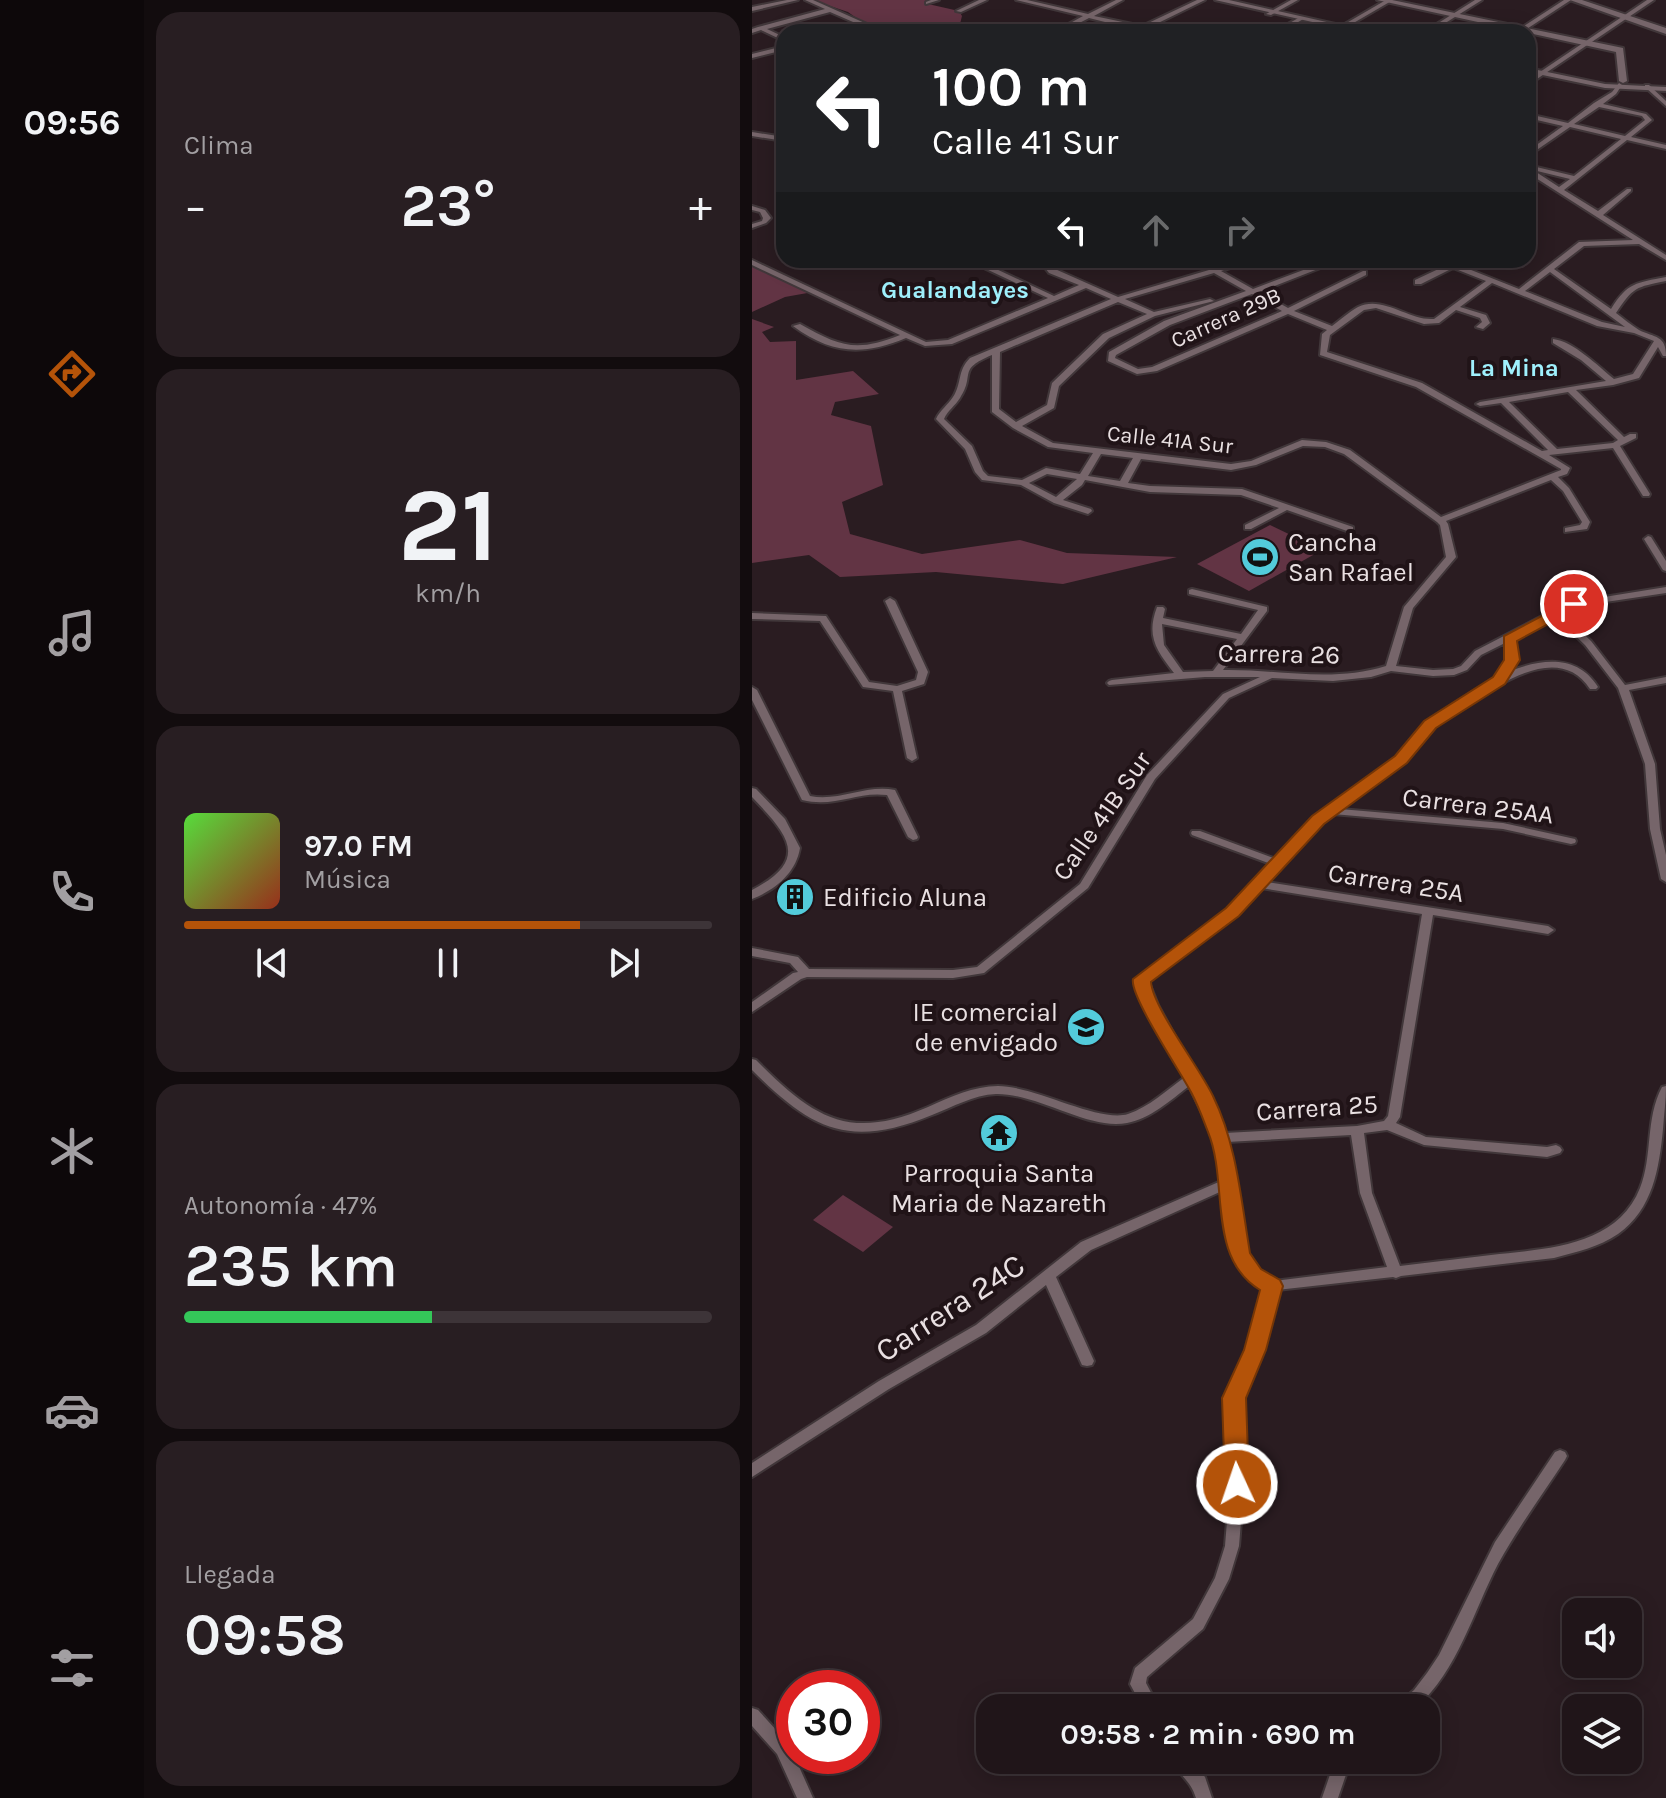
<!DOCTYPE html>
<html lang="es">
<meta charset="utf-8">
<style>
:root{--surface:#201519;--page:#281e22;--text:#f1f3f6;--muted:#a29fa2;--line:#3d3438;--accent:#b45309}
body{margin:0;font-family:Karla,sans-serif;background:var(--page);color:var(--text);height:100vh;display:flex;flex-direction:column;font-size:30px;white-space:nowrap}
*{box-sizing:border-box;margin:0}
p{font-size:26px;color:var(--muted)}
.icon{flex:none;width:44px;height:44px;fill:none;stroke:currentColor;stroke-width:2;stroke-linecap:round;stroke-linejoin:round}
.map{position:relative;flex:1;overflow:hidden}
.drawer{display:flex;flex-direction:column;gap:12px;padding:12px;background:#120c0e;width:608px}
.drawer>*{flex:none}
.banner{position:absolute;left:24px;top:24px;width:760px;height:244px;border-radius:24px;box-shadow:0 4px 20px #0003,0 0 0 2px var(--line);background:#202124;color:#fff;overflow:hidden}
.tools{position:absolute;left:810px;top:1598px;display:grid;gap:16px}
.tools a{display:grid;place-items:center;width:80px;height:80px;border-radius:16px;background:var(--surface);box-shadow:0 4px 20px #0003,0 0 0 2px var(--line);font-size:40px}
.speed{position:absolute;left:24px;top:1670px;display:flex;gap:16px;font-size:40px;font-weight:700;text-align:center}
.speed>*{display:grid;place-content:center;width:104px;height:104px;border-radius:50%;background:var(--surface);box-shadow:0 4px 20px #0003,0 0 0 2px var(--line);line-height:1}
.speed .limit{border:12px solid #d22;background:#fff;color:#111}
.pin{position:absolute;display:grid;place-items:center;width:68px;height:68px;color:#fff;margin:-34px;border:4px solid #fff;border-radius:50%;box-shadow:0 2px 8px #0007}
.me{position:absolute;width:88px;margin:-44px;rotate:357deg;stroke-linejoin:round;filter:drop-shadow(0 0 6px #0008)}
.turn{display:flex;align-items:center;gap:28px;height:168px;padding:0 24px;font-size:36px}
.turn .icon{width:104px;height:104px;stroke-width:2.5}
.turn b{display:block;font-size:56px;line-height:68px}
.lanes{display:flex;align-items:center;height:76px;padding:0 24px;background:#0003;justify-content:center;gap:40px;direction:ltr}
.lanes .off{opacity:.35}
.big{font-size:60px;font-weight:600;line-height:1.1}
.drawer .widget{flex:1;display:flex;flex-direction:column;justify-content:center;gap:12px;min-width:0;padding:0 28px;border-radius:24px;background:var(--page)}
.drawer .dial{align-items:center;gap:0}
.dial b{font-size:104px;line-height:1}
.song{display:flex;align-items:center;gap:24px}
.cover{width:96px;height:96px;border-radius:12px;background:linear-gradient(135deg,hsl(110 70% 55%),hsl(10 70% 35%))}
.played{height:8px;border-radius:4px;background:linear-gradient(90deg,var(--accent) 75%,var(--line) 75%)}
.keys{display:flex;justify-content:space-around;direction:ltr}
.heat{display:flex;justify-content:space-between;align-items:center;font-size:44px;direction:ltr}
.charge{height:12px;border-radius:6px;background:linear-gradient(90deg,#34c759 47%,var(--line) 0)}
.trip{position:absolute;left:224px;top:1694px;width:464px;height:80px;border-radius:24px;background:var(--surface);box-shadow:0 4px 20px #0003,0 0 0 2px var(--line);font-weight:600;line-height:80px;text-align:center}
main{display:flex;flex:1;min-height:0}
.dock{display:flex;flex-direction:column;width:144px;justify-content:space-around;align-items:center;background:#0d080a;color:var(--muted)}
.dock .icon{width:56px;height:56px}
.dock .active{color:var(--accent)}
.dock b{font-size:36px;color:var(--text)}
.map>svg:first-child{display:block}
.green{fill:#623444}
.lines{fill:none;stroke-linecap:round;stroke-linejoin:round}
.minor-casing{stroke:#41373a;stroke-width:4}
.tertiary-casing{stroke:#41373a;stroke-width:4}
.secondary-casing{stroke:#41373a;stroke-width:4}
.minor{fill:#76656a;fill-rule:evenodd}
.tertiary{fill:#76656a;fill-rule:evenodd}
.secondary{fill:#76656a;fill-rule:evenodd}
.route{fill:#b45309;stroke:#753606;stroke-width:2}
.labels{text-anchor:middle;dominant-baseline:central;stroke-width:8;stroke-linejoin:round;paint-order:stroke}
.far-street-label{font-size:22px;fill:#e9e0e2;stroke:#201317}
.far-neighbourhood-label{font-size:24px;font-weight:bold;fill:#9ff0fc;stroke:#201317}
.poi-label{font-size:26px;fill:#e9e0e2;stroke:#201317;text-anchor:start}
.street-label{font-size:26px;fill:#e9e0e2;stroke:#201317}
.near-street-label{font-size:32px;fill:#e9e0e2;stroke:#201317}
</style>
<main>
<nav class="dock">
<b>09:56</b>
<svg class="icon active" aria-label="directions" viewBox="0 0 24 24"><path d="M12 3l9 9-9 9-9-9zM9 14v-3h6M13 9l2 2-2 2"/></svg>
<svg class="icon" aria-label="music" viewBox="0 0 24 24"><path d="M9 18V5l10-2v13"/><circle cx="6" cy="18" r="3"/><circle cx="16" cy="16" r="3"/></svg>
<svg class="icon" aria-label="phone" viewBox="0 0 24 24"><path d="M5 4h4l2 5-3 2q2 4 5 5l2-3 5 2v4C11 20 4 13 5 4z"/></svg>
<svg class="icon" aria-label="climate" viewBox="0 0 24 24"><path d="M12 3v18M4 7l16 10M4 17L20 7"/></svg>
<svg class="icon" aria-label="car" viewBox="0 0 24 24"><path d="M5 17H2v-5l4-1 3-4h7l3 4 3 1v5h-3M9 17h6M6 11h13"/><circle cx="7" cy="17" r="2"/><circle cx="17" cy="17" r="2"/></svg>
<svg class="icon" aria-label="filters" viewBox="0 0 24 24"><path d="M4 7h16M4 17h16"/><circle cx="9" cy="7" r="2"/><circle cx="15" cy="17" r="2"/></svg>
</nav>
<section class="drawer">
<div class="widget"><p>Clima</p>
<div class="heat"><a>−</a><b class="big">23°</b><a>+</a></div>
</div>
<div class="widget dial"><b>21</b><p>km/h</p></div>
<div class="widget">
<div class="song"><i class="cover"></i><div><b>97.0 FM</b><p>Música</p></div></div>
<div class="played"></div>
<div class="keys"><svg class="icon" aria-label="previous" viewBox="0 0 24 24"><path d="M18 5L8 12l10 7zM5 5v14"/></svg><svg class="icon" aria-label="pause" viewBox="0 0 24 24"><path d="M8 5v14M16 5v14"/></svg><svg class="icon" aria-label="next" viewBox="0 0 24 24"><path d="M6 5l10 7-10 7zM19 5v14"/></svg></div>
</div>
<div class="widget"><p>Autonomía · 47%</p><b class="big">235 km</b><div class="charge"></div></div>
<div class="widget"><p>Llegada</p><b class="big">09:58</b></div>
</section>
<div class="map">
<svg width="914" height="1798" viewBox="0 0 914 1798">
<rect width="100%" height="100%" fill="#2a1c21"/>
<!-- green -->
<g class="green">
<polygon points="60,0 178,0 176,4 207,11 210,16 207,28 200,32 135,32 114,25 96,12"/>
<polygon points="0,259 61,292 33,297 0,312"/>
<polygon points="0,319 22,327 10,332 18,342 44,341 44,380 101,371 127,394 83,402 79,415 119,426 131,485 90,502 98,534 170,554 268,540 315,553 425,557 311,584 184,572 88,577 57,555 0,563"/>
<polygon points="518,525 570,550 497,591 445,564"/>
<polygon points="91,1195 141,1227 111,1252 61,1220"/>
</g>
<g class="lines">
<!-- minor casing -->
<g class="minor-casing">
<g id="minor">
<polygon points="35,0 46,0 0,11 0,7"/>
<polygon points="53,0 61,0 133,32 125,32 113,27 96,32 87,32 108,25 78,12 15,29 32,37 32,41 9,30 0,33 0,29 6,27 73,9"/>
<polygon points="179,0 187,0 174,4 174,2"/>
<polygon points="227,0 235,0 209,12 204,11"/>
<polygon points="264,0 275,0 336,14 364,0 371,0 342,16 390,26 445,0 453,0 396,28 409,32 389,31 337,18 310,32 302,32 331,16"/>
<polygon points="539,0 546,0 519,15 514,14"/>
<polygon points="634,0 641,0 586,32 579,32"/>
<polygon points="723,0 730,0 679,32 672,32"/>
<polygon points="812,0 819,0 770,32 763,32"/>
<polygon points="895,0 902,0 776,85 776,80"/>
<polygon points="548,17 553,18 529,32 522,32"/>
<polygon points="32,46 32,50 0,58 0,54"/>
<path d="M867,83L870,85L864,94L851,104L894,114L900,120L879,137L914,145V149L875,140L812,190L846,211L875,189H879V191L851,215L914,255V260L887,244L832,246L802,269L859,309C876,282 884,283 914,277V281C884,287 881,287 864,313C872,319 879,325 887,330C903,338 914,335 914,356H911L906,347L887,378L861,385L824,390L872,437L878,434H884V438L868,446L898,494L897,496H891L861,448L797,455L818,468L815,474L806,477L817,488L838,522L835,529L813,532V528L828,525L830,522L811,491L799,480L694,521L696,524L704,557L661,608L644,666L681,670L701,669L709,666L723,651L815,603L914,587V593L820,607L810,613L839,641L873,685L914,677V683L877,690L903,764L908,829L914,855V882L909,879L898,829L893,764L866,688L833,645L803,616L761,638L765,660L758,671C790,659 825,654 846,687L844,689H838C808,643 751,682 718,703C706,711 692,718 682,727C671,737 664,750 653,760C635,778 609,793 588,809L751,823L823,839L824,841L823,843L819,844L751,829L581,814L570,822L515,882L796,926L802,930L796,934L681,915L648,1117L644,1123L674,1137L795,1147L804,1145L808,1147L810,1150L808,1153L795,1157L672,1145L635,1130L612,1133L620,1193L648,1266C678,1262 709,1259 739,1255C792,1249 865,1247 888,1188C901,1156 893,1119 910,1087L914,1086C914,1101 912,1114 911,1129C907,1169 901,1209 866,1234C847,1247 824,1252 802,1258L649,1276L644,1278L641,1277L525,1290L510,1350L489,1398L492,1484L487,1546L477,1579L451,1629L395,1677L394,1683L407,1708H391L378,1684L383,1668L441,1619L463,1578L473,1546L478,1484L475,1398L496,1350L513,1288C479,1263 474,1231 470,1191L339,1250L304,1277L342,1361L340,1365L335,1366L330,1365L294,1285L234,1333L137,1389L0,1477V1463L127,1381L224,1325L329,1242L469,1181L462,1137L437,1086C419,1100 398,1119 375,1123C338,1131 285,1093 244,1094C221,1095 201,1107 180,1115C97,1149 60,1130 0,1070V1059L4,1060C61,1117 96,1142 176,1107C198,1097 222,1086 246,1086C283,1086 347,1123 376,1114C397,1107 415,1090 433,1077L394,1005L384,979L477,909L519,864L440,835L439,833L440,831H448L524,859L562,818L645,757L674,723L743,678L755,660L753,643L729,655L715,670L702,675L681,676L639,671L619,677L581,681L520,678L477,698L403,779L336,888L232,973L201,978L55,977L49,979L0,1012V1002L41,973L46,972L38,963L0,956V948L46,957L57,969L201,970L225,967L328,884L395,775L471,694L508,677H453L357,685L355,683L357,681L360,680L422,673C404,650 394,636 405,607H411L413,609L411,618L489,634L506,610L437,594V590L440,589L515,607V611L471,670C526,669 580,683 634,666L652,607L694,557L688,525L685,522L592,454L573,447L551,446L504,465L479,470L389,459L376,483L398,486L490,489L601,527V531H595L535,510L499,529H493V525L527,508L489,495L398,492L333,480L330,485L311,500L339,509L340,511L336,514L302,503L269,485L230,480L223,472L213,449L184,419C188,410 196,405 201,397C210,383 205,371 218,358L359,299L334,288L200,344L173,346L154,338C111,356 79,354 41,326L48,324C87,346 104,353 148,335L0,265V260L174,342L196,340L296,298L215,260H225L302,296L327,285L297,273L287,260H295L303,269L366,297L457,270L440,260H449L464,268L490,260H502L469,271L501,289L578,260H589L507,292L536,308L611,271H614V275L542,311L580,326C588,320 597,312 606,307C631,295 657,321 682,319L734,281L701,268L669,284H663V280L695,265L684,260H694L767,289L827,242L881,240L776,173V165L822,176L869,139L818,127L776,156V151L811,126L776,118V114L816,123L842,103L860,92ZM847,107L890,116L893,120L873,136L822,124ZM781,170L818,179L807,187ZM798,272L873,327L850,322L773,291ZM462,273L494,291L412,321L357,352L356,361L385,374L405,371L536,314L575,330L570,334L568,355L664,387L809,469V470L689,517L598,450L574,442L550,440L499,461L479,464L301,443L270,426L302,408L307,386L357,338L403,316L462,301L458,299L402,312L373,299ZM740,283L845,326L882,333L902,341L881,374L862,379C846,366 821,341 801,339V343L829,360L854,381L728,402L724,404L728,406L749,403L796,450L790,451L670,383L575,352L578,335L612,310L624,308L672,324L687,323L704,310L728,318L730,322L724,327L731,329L738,323L734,315L708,307ZM500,294L530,311L400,367L386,369L363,358L364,355L418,325ZM366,302L395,314L351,334L300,383L295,405L264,422L247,409L248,352ZM240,355V412L261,428L296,447L341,453L328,474L294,468L270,480L236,476L231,471L220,446L192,419C196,410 203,406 208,398C224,374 204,370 240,355ZM816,392L866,440L861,443L805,449L757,402ZM349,454L381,458L368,481L336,476ZM295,474L325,479L304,497L277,483ZM410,624L485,639L461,671L431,672L412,645ZM509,888L670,914L636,1116L632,1121L605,1126L473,1133L446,1079L447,1077L443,1073L406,1005L396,980L485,915ZM599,1135L608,1193L635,1267L522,1281C517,1277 511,1274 507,1269C479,1240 485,1180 475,1142Z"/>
<polygon points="893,85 897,85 914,101 914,106 893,87"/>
<polygon points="28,120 32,120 32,124 26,123 26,121"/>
<polygon points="0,132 32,137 32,141 0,136"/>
<polygon points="0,206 13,210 19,218 14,223 0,228 0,224 10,221 11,218 8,212 0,210"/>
<polygon points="633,260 641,260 636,263 633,263"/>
<polygon points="896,536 899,537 914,561 914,571 911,570 892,539"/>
<polygon points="138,598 143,601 176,672 172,684 150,691 165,758 160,761 155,758 141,691 111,687 68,621 0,619 0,613 74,616 117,682 145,686 164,680 166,672 133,601"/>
<path d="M0,687L5,690L58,796C87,802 114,784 143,790L166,837L165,839L161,840L156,837L135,795C104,791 84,808 50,800L0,700Z"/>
<path d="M0,788L4,789L33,819L48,848C44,873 23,890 0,899V890C59,859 36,835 0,797Z"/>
<path d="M808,1450L813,1452L815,1456L813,1460C790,1495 766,1528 746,1564C721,1612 706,1670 664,1708H645L647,1703L662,1690L675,1673L687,1655L743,1542L803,1452Z"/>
<polygon points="0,1708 6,1710 37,1744 61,1798 45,1798 25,1754 0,1726"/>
<path d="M419,1760H438L453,1777L460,1798H444C438,1779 427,1776 419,1760Z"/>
<polygon points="583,1760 599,1760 586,1798 570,1798"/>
</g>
</g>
<!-- tertiary casing -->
<g class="tertiary-casing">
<g id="tertiary">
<polygon points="463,0 477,0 619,32 605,32"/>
<polygon points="625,0 640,0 871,48 875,81 871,83 867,81 864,52"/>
<polygon points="776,68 853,84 914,87 914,91 853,88 776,72"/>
</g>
</g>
<!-- secondary casing -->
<g class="secondary-casing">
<polygon id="secondary" points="818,0 830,0 914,28 914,34"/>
</g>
<!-- minor -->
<use href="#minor" class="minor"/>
<!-- tertiary -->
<use href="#tertiary" class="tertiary"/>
<!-- secondary -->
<use href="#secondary" class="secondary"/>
</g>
<!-- route -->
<path class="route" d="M822,599L830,604L828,607L765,641L768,660L753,684L684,728L655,763L572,824L487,916L399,982C401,1008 448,1068 461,1096C485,1145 489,1200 498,1253L509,1269L528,1280L531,1286L514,1350L494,1398L497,1484L493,1491L485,1494L476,1491L473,1484L470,1398L492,1350L508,1290C454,1257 477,1183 456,1132C451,1119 446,1105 439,1092C429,1073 377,995 381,979L474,908L560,816L643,756L672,721L741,677L752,660V636Z"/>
<!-- icons -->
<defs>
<g id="stadium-disc" transform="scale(2)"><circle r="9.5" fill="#53cbdb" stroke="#201317"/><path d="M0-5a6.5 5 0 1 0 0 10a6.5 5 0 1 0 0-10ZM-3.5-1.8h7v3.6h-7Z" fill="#111"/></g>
<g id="building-disc" transform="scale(2)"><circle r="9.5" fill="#53cbdb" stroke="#201317"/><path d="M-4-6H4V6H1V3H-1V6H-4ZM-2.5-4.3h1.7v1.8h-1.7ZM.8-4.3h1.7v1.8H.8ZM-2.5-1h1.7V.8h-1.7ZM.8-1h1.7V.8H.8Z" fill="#111"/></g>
<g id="school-disc" transform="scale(2)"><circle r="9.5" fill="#53cbdb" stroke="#201317"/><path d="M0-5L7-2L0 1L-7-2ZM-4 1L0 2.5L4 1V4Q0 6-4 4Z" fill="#111"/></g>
<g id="temple-disc" transform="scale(2)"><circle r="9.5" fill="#53cbdb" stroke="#201317"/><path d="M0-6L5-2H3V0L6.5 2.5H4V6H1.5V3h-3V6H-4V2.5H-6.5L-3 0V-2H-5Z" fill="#111"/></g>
</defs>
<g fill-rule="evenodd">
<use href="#stadium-disc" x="508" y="557"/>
<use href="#building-disc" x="43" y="897"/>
<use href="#school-disc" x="334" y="1027"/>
<use href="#temple-disc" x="247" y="1133"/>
</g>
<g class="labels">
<!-- far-street labels -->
<g class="far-street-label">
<text transform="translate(474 318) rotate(-24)">Carrera 29B</text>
<text transform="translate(418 440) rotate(6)">Calle 41A Sur</text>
</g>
<!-- far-neighbourhood labels -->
<g class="far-neighbourhood-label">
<text x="203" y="290">Gualandayes</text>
<text x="762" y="368">La Mina</text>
</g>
<!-- poi labels -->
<g class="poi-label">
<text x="536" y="542">Cancha<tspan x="536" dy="30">San Rafael</tspan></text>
<text x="71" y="897">Edificio Aluna</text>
<text x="306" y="1012" text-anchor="end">IE comercial<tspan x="306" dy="30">de envigado</tspan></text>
<text x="247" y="1173" text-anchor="middle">Parroquia Santa<tspan x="247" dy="30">Maria de Nazareth</tspan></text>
</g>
<!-- street labels -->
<g class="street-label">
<text transform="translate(527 654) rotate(1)">Carrera 26</text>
<text transform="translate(726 806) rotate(7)">Carrera 25AA</text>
<text transform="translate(350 816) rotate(-55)">Calle 41B Sur</text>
<text transform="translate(644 883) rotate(9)">Carrera 25A</text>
<text transform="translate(565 1108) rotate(-4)">Carrera 25</text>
</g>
<!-- near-street labels -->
<g class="near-street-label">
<text transform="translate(198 1308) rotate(-33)">Carrera 24C</text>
</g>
</g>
</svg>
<div class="tools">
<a><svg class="icon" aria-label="sound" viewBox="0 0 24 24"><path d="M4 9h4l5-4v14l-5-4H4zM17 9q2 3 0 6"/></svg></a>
<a><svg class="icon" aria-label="layers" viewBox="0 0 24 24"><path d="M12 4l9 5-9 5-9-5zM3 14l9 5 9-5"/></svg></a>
</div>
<div class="speed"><div class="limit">30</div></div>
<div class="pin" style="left:822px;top:604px;background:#d93025"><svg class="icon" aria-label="arrive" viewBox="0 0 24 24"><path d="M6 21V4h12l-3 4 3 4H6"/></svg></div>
<svg class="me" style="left:485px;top:1484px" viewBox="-20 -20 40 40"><circle r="17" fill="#b45309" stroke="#fff" stroke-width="3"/><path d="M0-11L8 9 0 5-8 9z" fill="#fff"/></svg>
<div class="trip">09:58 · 2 min · 690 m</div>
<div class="banner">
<div class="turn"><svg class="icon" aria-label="left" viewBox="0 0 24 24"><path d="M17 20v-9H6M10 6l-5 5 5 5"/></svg><div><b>100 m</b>Calle 41 Sur</div></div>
<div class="lanes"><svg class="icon" aria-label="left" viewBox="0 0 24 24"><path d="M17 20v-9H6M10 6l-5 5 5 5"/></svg><svg class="icon off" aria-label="ahead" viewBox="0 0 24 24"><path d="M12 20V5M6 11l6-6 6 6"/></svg><svg class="icon off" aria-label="right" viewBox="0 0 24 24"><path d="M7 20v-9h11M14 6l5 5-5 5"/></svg></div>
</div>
</div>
</main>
